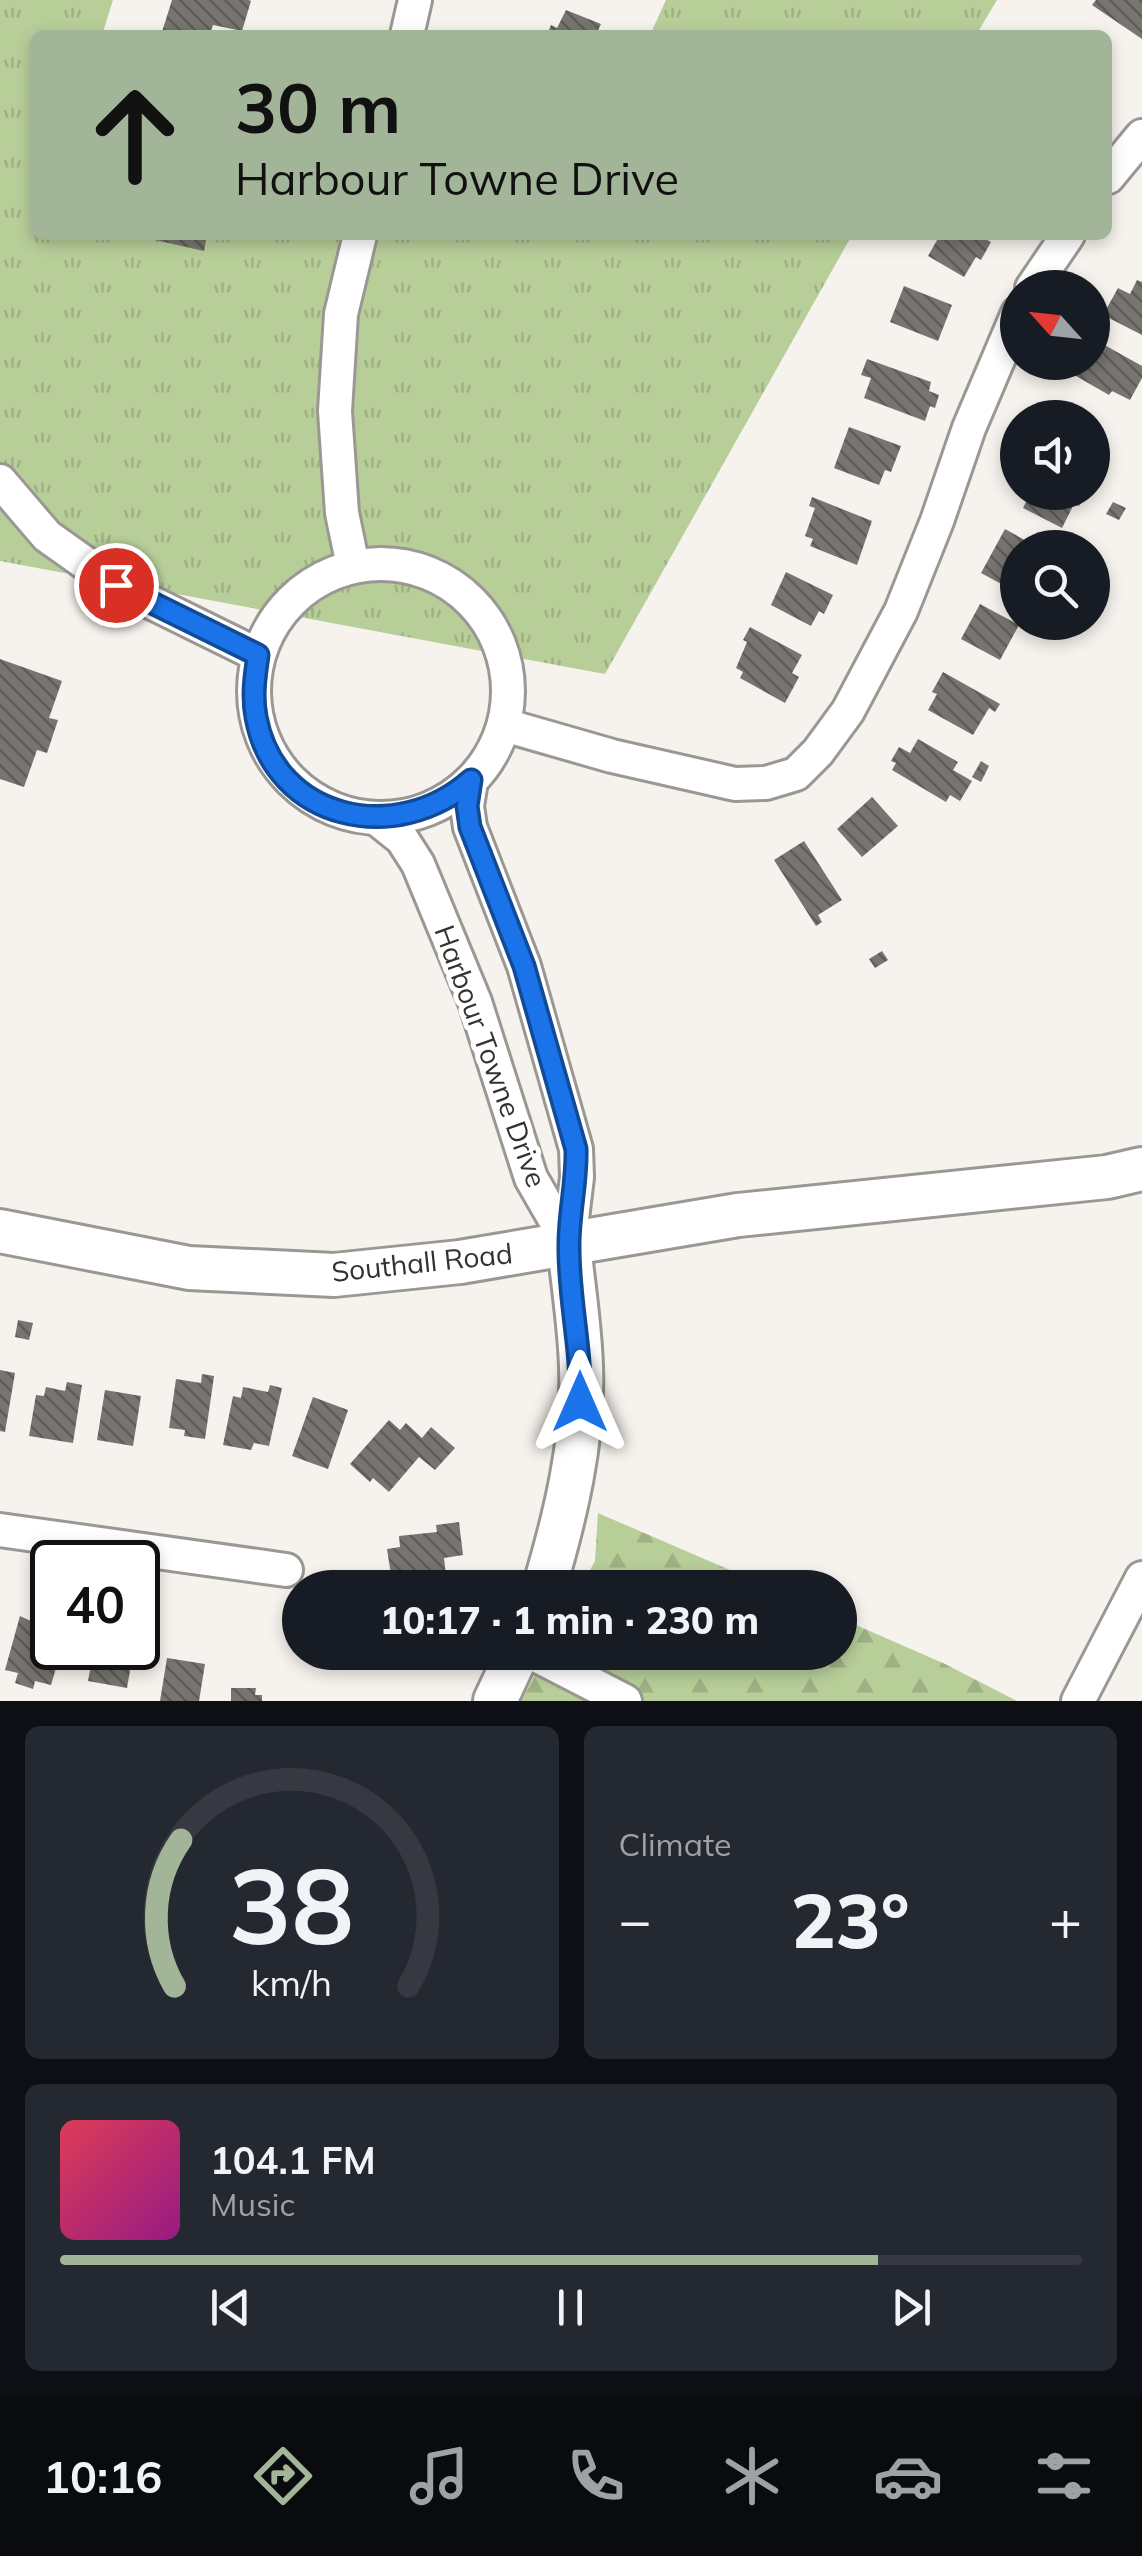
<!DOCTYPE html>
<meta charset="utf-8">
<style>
:root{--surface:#171b24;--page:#242831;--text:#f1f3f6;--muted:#9ea1a6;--line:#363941;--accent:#a2b598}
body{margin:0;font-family:Mulish,sans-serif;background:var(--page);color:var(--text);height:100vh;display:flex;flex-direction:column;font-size:38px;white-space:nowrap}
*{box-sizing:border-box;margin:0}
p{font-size:32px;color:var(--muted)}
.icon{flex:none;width:55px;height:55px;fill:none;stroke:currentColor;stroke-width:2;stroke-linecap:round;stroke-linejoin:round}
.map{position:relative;height:1701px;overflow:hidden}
.drawer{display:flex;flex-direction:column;gap:25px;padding:25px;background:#0d0f14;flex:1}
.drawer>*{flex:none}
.guide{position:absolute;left:30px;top:30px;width:1082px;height:210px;border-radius:15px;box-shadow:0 5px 15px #0003;background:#a2b598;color:#111;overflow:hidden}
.needle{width:65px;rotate:297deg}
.controls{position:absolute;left:1000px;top:270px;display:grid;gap:20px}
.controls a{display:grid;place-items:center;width:110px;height:110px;border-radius:50%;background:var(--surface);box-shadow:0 5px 15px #0003;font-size:50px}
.speed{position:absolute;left:30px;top:1540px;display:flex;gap:20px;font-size:50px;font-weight:700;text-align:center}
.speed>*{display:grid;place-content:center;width:130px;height:130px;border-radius:50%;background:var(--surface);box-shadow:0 5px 15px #0003;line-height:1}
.speed .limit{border:5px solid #111;border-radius:15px;background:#fff;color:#111}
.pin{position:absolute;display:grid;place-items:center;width:85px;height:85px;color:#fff;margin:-42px;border:5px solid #fff;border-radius:50%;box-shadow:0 2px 10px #0007}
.me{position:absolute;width:110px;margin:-55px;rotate:0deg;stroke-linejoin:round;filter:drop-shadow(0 0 8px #0008)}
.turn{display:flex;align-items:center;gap:35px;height:210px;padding:0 40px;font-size:45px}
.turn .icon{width:130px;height:130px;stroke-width:2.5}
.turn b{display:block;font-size:70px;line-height:85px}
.big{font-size:75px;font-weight:800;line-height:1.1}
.drawer .tile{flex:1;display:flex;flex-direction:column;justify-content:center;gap:15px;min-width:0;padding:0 35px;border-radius:15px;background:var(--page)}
.drawer .dial{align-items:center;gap:0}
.dial svg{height:260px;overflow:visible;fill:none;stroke:var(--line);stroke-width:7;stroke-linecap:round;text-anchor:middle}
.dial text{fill:var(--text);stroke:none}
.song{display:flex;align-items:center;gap:30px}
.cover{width:120px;height:120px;border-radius:15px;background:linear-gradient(135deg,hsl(350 70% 55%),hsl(310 70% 35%))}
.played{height:10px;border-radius:5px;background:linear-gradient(90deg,var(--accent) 80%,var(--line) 80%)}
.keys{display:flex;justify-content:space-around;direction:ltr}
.heat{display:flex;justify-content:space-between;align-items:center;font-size:55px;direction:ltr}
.drawer .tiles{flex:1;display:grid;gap:25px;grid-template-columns:1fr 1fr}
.tile:last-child{grid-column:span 2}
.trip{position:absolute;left:282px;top:1570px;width:575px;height:100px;border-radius:50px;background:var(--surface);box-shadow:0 5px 15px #0003;font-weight:800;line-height:100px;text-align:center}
.menu{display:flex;height:160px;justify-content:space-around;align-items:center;background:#090b0e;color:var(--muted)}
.menu .icon{width:70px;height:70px}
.menu .selected{color:var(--accent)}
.menu b{font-size:45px;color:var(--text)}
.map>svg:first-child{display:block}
.grass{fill:url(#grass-tufts)}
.forest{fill:url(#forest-firs)}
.building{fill:url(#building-back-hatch)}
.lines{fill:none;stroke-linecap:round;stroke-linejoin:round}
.minor-casing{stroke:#9b9893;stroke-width:38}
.tertiary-casing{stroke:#9b9893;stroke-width:48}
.minor{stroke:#fff;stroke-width:32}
.tertiary{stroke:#fff;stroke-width:42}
.route-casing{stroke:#114b97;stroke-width:25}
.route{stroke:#1a73e8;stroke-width:18}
.labels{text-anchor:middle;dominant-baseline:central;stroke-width:10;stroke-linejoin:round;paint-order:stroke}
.street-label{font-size:28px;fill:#343230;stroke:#fff}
</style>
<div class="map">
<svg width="1142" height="1701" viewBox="0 0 1142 1701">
<defs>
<pattern id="grass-tufts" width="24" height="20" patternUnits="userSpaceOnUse" patternTransform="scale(2.5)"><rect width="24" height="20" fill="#b7ce99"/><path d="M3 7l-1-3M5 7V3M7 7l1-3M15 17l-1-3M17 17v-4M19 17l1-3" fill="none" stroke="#9eb184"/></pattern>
<pattern id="forest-firs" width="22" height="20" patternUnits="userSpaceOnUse" patternTransform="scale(2.5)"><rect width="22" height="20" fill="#b7ce99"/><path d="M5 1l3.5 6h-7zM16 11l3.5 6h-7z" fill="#9eb184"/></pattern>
<pattern id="building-back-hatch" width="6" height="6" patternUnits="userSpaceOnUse" patternTransform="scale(2.5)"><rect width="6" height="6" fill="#787570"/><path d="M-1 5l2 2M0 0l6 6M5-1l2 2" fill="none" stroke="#5e5c58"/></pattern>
</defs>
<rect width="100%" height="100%" fill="#f6f2ed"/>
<!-- grass -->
<g class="grass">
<polygon points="0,0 113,0 102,35 35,35 35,235 852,235 605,674 0,561"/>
<polygon points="666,0 997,0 976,35 650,35"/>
</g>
<!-- forest -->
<g class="forest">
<polygon points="598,1513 769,1587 581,1587 595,1561"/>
<polygon points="840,1618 945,1664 1017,1701 521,1701 546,1653 840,1652"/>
</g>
<!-- building -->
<g class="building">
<polygon points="172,0 249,0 251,1 242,31 213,25 210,35 161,35"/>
<polygon points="1096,0 1142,0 1142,39 1092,5"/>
<polygon points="566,10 601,24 596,35 547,35 551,25 557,28"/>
<polygon points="133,235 207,235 204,251"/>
<polygon points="940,235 978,235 991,242 981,260 976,257 964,277 928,256"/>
<polygon points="1137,280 1142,282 1142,335 1103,315 1118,288 1130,294"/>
<polygon points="904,286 952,305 938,341 890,322"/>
<polygon points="1092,338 1142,366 1142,378 1130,400 1112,391 1109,395 1069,372 1074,362 1092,362"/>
<polygon points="867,359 931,382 929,391 939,395 935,408 930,406 925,421 864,398 871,378 861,375"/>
<polygon points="1056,400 1091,418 1047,418"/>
<polygon points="849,427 901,446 891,472 885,470 879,485 834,468"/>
<polygon points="1031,492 1082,492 1085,494 1079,506 1074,504 1062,528 1023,508"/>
<polygon points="812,497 872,521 857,565 810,546 813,539 805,536 815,508 809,506"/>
<polygon points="1113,502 1126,508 1119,520 1106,514"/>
<polygon points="1005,529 1039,548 1018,548 1018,593 981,573"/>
<polygon points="786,572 833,595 824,614 819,611 811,626 771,605"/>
<polygon points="980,604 1019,625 1000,660 961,639"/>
<polygon points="750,627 802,655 792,673 799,677 785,703 740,678 743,672 736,668 747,642 743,640"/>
<polygon points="0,659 62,681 49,718 58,720 47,753 37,750 24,787 0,779"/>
<polygon points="943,672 1000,704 995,712 989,708 973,735 928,710 937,694 932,692"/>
<polygon points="918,739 958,762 953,770 972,781 960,801 950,795 946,802 892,770 896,763 891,761 899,747 910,753"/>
<polygon points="981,761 989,766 981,782 972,777"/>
<polygon points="872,797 898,826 862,857 837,829"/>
<polygon points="804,841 842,900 818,915 822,922 816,926 774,860"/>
<polygon points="882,951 888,960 875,968 869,959"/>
<polygon points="18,1320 33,1323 29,1340 15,1337"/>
<polygon points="0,1370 15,1373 5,1432 0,1431"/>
<polygon points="202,1374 214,1376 205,1439 184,1436 185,1430 169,1428 176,1379 201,1383"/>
<polygon points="67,1382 82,1385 73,1443 29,1436 36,1395 44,1396 46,1387 65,1391"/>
<polygon points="270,1385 282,1388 269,1446 254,1443 251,1450 223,1445 233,1396 241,1398 243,1387 268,1392"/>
<polygon points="105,1390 141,1396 133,1446 97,1440"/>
<polygon points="313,1397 348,1410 328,1469 292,1456"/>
<polygon points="389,1420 400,1430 406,1423 422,1438 431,1427 455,1448 435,1470 419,1457 389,1492 373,1478 370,1482 350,1464"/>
<polygon points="459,1522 463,1555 444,1558 447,1584 404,1588 403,1573 391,1575 387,1549 400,1547 399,1536 437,1532 436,1525"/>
<polygon points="20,1616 48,1629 46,1634 52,1636 52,1648 62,1648 51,1685 35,1681 33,1689 15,1683 18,1673 5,1670"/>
<polygon points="94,1648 134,1648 127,1688 88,1681"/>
<polygon points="370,1652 403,1652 394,1667"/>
<polygon points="167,1658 205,1664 199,1701 160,1701"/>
<polygon points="231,1688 256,1688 255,1695 262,1695 262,1701 231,1701"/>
</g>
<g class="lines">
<!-- minor casing -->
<g class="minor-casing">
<g id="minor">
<polyline points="407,35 415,0"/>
<polyline points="1108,177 1142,136"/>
<polyline points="1032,288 1068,235"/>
<polyline points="0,481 47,536 116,585 258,655"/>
<circle cx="381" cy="691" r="127"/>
<polyline points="353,566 342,513 335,411 341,314 360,235"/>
<polyline points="504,725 612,756 735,784 766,783 796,774 818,752 848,711 901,611 937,521 969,428 1018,313"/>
<polyline points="471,781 467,806 470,827 524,966 576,1149 577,1177 569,1244"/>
<polyline points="377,819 402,839 418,864 475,1002 531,1178 569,1244"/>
<polyline points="0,1530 286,1570"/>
<polyline points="530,1652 625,1701"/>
<polyline points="1078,1701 1142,1578"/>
</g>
</g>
<!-- tertiary casing -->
<g class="tertiary-casing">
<g id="tertiary">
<polyline points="0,1231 189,1268 334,1275 460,1262 738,1215 1107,1177 1142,1169"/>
<path d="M544,1588C565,1518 584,1440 581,1367C580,1327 573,1285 569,1244"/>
<polyline points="495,1701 518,1652"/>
</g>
</g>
<!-- minor -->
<use href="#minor" class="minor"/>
<!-- tertiary -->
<use href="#tertiary" class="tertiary"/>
</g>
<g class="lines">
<!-- route casing -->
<g class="route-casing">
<path id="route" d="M116,585L258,655C255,676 252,696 256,717C275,821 397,846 471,780L467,806L470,827L524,966L576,1149C577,1181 569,1212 569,1244C568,1297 582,1349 580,1402"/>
</g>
<!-- route -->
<use href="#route" class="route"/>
</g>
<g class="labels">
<!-- street labels -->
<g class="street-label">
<text transform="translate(491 1056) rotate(70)">Harbour Towne Drive</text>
<text transform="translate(422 1262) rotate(-6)">Southall Road</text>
</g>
</g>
</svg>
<div class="controls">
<a><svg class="needle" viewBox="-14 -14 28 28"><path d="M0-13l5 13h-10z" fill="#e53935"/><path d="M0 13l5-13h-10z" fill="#9ea1a6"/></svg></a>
<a><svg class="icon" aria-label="sound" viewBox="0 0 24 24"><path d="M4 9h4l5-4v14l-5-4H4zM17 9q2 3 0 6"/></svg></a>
<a><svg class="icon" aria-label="search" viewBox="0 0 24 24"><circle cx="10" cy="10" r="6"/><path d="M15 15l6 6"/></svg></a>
</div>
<div class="speed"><div class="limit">40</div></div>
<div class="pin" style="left:116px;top:585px;background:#d93025"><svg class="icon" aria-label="arrive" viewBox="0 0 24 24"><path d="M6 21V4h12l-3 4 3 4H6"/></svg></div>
<svg class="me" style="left:580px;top:1402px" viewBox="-20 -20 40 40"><path d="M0-17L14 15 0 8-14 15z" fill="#1a73e8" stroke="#fff" stroke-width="4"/></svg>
<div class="trip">10:17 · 1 min · 230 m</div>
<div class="guide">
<div class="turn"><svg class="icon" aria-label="ahead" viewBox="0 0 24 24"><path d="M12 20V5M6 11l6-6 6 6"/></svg><div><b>30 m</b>Harbour Towne Drive</div></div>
</div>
</div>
<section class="drawer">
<div class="tiles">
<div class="tile dial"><svg viewBox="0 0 100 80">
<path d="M14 69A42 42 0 1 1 86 69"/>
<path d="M14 69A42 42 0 0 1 16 24" stroke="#a2b598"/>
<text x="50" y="56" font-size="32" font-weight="700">38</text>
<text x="50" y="72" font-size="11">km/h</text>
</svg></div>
<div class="tile"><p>Climate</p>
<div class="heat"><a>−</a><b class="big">23°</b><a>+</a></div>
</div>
<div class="tile">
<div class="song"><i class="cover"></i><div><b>104.1 FM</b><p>Music</p></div></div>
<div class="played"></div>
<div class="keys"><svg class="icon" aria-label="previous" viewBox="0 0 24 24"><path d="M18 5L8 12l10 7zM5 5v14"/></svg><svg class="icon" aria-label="pause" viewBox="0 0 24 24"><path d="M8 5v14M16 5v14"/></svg><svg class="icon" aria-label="next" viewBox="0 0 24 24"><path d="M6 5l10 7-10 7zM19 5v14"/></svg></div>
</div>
</div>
</section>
<nav class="menu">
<b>10:16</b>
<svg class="icon selected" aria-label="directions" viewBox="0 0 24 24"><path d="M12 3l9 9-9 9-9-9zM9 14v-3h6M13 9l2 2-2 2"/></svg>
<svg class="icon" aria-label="music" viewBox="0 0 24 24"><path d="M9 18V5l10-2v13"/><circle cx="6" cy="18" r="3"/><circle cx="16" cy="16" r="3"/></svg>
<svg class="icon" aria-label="phone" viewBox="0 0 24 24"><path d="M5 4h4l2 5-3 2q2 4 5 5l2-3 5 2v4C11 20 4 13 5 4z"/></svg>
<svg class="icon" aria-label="climate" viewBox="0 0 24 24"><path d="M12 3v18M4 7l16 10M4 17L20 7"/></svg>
<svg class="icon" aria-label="car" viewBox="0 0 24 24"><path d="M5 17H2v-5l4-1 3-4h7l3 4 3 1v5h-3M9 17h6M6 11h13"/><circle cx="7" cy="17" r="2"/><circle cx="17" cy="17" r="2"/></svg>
<svg class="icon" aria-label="filters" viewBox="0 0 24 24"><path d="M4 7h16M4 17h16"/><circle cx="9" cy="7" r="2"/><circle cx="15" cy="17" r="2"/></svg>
</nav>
